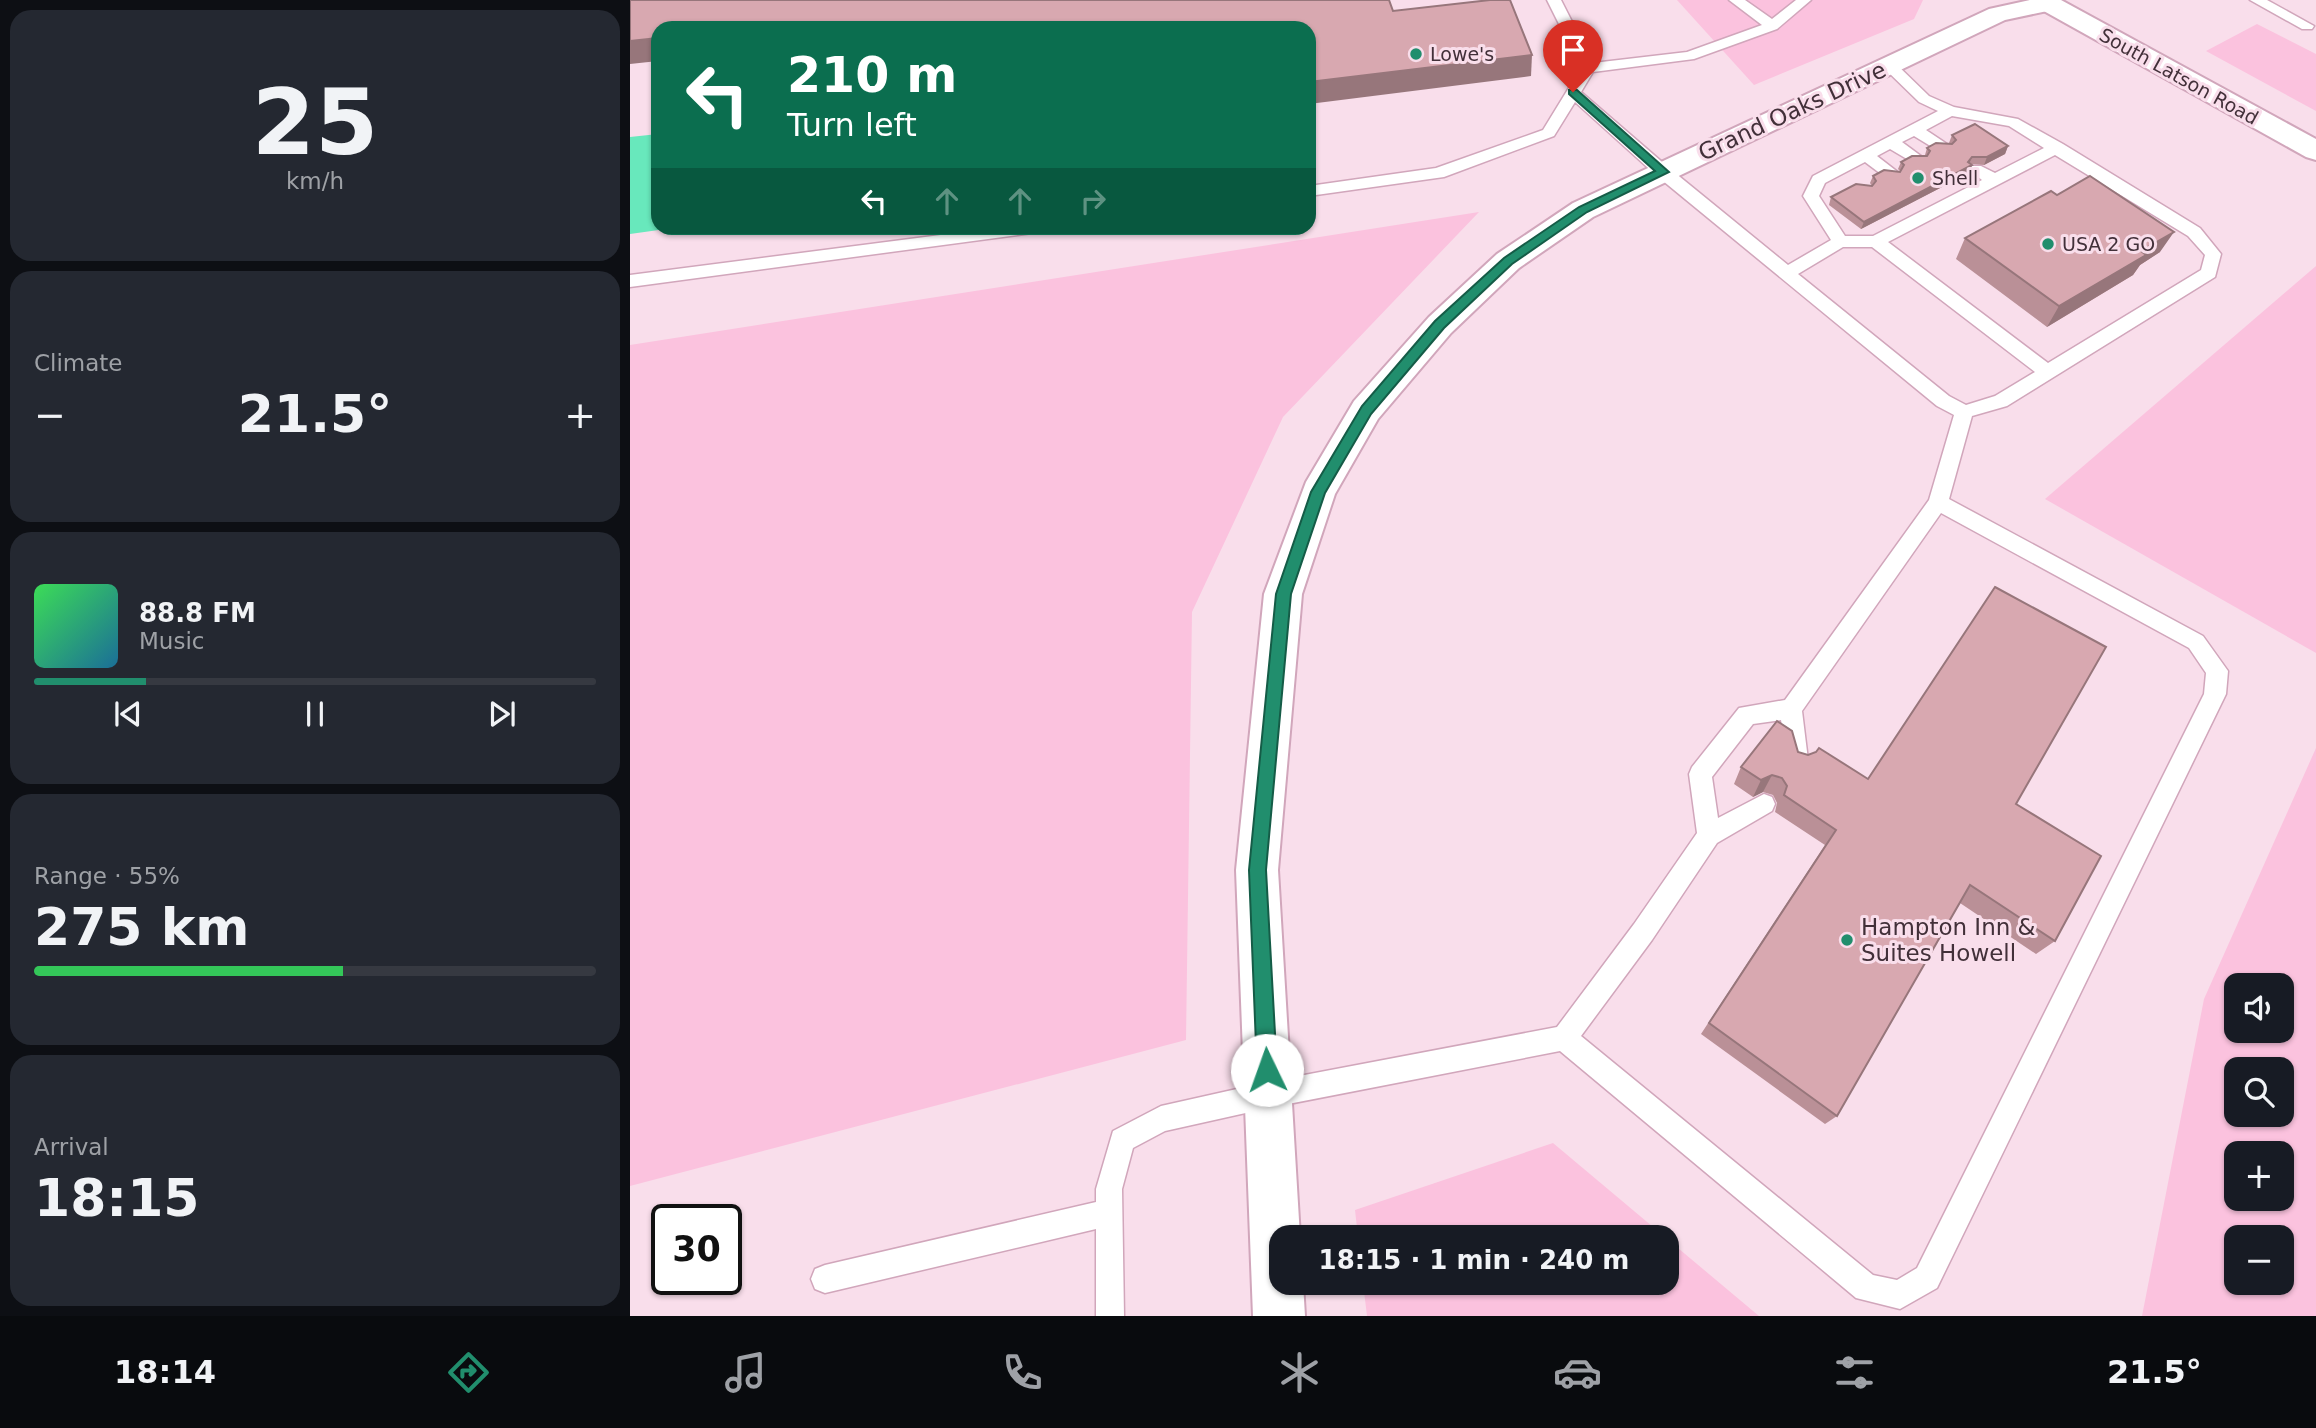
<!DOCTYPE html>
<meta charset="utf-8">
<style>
:root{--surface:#171b24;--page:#242831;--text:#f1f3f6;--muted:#9ea1a6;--line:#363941;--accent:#218e6d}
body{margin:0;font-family:"DejaVu Sans",sans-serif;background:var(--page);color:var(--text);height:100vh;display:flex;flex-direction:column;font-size:26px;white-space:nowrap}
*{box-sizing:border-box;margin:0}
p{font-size:23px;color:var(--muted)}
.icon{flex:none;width:38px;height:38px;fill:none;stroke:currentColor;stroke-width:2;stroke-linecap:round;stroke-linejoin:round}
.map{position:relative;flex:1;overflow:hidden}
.sheet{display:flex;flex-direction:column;gap:10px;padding:10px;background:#0d0f14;width:630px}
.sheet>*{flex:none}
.guide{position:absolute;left:21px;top:21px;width:665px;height:214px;border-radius:21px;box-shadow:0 2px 5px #0004;background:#0b6e4f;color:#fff;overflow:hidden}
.tools{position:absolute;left:1594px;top:973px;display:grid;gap:14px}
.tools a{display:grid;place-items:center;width:70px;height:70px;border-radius:14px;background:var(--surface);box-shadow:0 2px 5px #0004;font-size:35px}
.speed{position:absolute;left:21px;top:1204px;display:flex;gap:14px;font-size:35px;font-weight:700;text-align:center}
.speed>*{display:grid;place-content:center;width:91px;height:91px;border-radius:50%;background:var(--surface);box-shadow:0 2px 5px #0004;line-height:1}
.speed .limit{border:4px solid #111;border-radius:10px;background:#fff;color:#111}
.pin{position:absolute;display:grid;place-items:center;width:60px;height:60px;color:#fff;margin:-72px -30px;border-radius:50% 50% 50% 0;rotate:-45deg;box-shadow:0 0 7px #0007}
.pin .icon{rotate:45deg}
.me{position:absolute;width:77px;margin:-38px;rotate:357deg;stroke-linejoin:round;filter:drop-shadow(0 0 5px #0008)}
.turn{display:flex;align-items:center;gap:24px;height:147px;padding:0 21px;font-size:32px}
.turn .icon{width:91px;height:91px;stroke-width:2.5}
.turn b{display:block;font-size:49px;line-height:60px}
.lanes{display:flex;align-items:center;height:66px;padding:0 21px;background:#0003;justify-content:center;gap:35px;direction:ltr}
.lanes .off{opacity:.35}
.big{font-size:52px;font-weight:700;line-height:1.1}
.sheet .card{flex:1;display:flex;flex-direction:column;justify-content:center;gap:10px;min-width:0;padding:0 24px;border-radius:21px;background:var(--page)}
.sheet .dial{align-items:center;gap:0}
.dial b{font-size:91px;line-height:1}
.song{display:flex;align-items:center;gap:21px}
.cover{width:84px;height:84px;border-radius:10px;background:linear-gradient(135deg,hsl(130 70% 55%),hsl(200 70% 35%))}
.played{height:7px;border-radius:4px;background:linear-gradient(90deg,var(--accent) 20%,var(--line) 20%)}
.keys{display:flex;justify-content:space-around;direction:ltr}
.heat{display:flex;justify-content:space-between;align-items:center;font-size:38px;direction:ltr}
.charge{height:10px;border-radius:5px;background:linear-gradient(90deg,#34c759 55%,var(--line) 0)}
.trip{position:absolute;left:639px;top:1225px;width:410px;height:70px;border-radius:21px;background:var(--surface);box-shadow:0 2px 5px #0004;font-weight:700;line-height:70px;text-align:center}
.tabs{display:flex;height:112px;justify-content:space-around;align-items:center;background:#090b0e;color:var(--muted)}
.tabs .icon{width:49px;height:49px}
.tabs .active{color:var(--accent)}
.tabs b{font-size:32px;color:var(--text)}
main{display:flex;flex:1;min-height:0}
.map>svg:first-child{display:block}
.green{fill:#fbc2de;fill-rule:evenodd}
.water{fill:#68e8bc}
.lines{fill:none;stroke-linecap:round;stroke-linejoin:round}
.service-casing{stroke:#d1a6bb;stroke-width:3}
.minor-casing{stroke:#d1a6bb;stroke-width:4}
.secondary-casing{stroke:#d1a6bb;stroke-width:4}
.service{fill:#fff;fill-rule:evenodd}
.minor{fill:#fff;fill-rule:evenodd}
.secondary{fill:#fff;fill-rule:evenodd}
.wall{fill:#ba9097}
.shaded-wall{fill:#97767b}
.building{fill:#d8a8b0;stroke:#97767b;stroke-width:2}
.route{fill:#218e6d;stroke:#155c47;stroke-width:2}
.poi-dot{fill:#218e6d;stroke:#f9deeb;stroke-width:2.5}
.labels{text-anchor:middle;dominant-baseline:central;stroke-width:6;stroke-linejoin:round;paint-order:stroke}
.far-poi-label{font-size:19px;fill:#423039;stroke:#f9deeb;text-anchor:start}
.far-street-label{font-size:19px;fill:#423039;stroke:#f9deeb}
.street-label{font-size:23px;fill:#423039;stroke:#f9deeb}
.poi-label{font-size:23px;fill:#423039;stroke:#f9deeb;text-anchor:start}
</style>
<main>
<section class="sheet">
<div class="card dial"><b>25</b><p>km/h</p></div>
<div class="card"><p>Climate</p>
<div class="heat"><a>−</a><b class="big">21.5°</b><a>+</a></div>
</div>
<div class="card">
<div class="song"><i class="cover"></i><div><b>88.8 FM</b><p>Music</p></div></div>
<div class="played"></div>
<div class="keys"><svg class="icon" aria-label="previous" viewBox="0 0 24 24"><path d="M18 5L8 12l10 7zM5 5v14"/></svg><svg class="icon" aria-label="pause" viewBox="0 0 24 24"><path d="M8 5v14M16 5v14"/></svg><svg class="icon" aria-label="next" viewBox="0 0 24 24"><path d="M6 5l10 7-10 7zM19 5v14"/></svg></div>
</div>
<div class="card"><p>Range · 55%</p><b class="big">275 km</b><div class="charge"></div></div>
<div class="card"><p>Arrival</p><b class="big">18:15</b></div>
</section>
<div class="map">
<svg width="1686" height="1316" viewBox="0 0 1686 1316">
<rect width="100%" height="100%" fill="#f9deeb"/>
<!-- green -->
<g class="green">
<polygon points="1047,0 1293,0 1284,19 1124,85"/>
<polygon points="1627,24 1686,54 1686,111 1576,51"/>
<polygon points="849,212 653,417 562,612 556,1040 0,1186 0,345"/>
<polygon points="1686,266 1686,653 1415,499"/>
<path d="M1686,748V1316H1512L1574,999ZM1652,985V1031H1606V985ZM1652,1069V1115H1606V1069ZM1652,1153V1199H1606V1153ZM1652,1237V1283H1606V1237Z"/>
<polygon points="923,1143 1035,1237 728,1237 725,1210"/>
<polygon points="1036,1238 1129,1316 737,1316 733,1283 1036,1283"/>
</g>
<!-- water -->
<polygon class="water" points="28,134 28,228 43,228 0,234 0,137"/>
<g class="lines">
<!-- service casing -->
<g class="service-casing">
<g id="service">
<path d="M917,0H931L963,63L1057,52L1132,25L1099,0H1115L1142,19L1166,0H1181L1147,29L1064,59L963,72L951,92L1039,168L1158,265L1201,240L1173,196L1183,176L1308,111L1289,102L1254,68L1252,65L1259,61L1264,62L1299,96L1324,107L1388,119L1433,144L1570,228L1591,254L1585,277L1377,406L1342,416L1319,499L1573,636L1598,671L1596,694L1307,1288L1270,1309L1226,1298L930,1051L638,1108L535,1131L503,1148L492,1189L494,1316H466V1229L195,1293L185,1289L181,1279L185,1269L195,1265L466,1202V1189L483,1131L531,1106L638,1082L927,1027L1004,924L1067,833L1059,774L1062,767L1109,708L1155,700L1299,500L1324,415L1307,406L1027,176L945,102L924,136L814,177L679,196V186L806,168L913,130L951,68ZM1322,116L1379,126L1414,148L1365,173L1351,166H1341L1338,169L1352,180L1243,236H1215L1189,196L1195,183L1235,162L1255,177H1267L1269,173L1247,156L1260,149L1282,162H1292L1295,159L1272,142L1284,136L1307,150H1317L1320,147L1317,144L1296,130ZM1425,155L1558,236L1575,255L1571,270L1418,363L1258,242ZM1213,247H1242L1405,372L1365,396L1336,405L1319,396L1168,274ZM1311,513L1559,648L1576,673L1574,694L1287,1268L1267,1280L1243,1275L951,1036L1022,940L1087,843L1142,811L1145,804L1142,797L1134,794L1088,818L1082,777L1123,724L1151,720L1159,767L1167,770L1175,767L1178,760L1172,711Z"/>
<polygon points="1620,0 1637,0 1684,26 1682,29 1672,29"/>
<polygon points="365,228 410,228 402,233 0,287 0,275"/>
</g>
</g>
<!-- minor casing -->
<g class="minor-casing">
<polygon id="minor" points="1400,0 1428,0 1431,4 1427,9 1375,20 963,217 889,268 821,333 748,419 705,494 672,594 648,870 670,1237 651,1237 651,1283 673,1283 675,1316 623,1316 606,870 634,594 676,482 724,401 799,317 867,254 943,203 1359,9"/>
</g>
<!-- secondary casing -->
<g class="secondary-casing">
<polygon id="secondary" points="1399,0 1431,0 1686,139 1686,160 1676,157 1403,5"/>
</g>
<!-- service -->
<use href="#service" class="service"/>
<!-- minor -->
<use href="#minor" class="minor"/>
<!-- secondary -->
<use href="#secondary" class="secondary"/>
</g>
<!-- wall -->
<g class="wall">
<polygon points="1322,135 1378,146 1375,154 1354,165 1341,164 1342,165 1339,173 1231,229 1199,205 1201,197 1242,186 1240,183 1243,176 1270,172 1270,171 1268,169 1271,162 1295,156 1295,155 1297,148 1321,144 1319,143"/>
<polygon points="1335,238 1530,252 1510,265 1503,275 1417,327 1326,259"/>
<polygon points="1365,587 1386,804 1425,941 1406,954 1330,903 1207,1116 1195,1124 1071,1034 1195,845 1145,812 1147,803 1143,795 1133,792 1123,797 1104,784 1111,767 1168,752 1238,779"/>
</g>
<!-- shaded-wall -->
<g class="shaded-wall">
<polygon points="28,38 28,61 0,64 0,41"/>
<polygon points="902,55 901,76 679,104 679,82"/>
<polygon points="1378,146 1375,154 1354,165 1357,157"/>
<polygon points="1342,157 1339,164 1342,165 1339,173 1231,229 1234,222 1338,162"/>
<polygon points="1544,232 1530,252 1510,265 1503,275 1417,327 1429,306 1511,251"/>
<polygon points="1142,775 1133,792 1123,797 1131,780"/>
</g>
<!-- building -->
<g class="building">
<polygon points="0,0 759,0 763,11 860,0 880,0 902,55 679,82 679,28 28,28 28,38 0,41"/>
<polygon points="1345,124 1378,146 1357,157 1342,157 1338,162 1342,165 1234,222 1201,197 1226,184 1242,186 1246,181 1243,176 1254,170 1270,172 1274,165 1271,162 1282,156 1297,156 1300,151 1297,148 1306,143 1322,144 1326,140 1322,135"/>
<polygon points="1460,176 1544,232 1511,251 1516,255 1429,306 1335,238 1421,191 1427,195"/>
<polygon points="1365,587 1476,647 1386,804 1471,856 1425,941 1340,885 1207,1116 1079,1023 1206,830 1154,795 1157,786 1152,778 1142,775 1131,780 1111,767 1147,721 1162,731 1168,752 1178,755 1186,752 1189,748 1238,779"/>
</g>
<!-- route -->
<polygon class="route" points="939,90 947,90 1039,172 957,212 882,264 814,328 741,414 695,493 661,594 636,870 647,1070 644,1077 637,1079 630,1077 627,1070 619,870 646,594 681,492 732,406 805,321 874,258 949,207 1025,171 939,94"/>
<!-- markers -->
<g class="poi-dot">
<circle cx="786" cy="54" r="7"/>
<circle cx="1288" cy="178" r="7"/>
<circle cx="1418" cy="244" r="7"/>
<circle cx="1217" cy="940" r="7"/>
</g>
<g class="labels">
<!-- far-poi labels -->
<g class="far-poi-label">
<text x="800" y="54">Lowe's</text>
<text x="1302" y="178">Shell</text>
<text x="1432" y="244">USA 2 GO</text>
</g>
<!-- far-street labels -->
<g class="far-street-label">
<text transform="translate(1549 76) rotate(29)">South Latson Road</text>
</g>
<!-- street labels -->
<g class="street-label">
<text transform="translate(1162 111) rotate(-25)">Grand Oaks Drive</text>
</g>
<!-- poi labels -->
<g class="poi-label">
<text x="1231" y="927">Hampton Inn &amp;<tspan x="1231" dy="26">Suites Howell</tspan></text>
</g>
</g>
</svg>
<div class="tools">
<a><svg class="icon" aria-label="sound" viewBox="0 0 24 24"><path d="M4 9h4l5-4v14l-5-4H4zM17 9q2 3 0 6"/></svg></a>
<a><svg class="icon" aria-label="search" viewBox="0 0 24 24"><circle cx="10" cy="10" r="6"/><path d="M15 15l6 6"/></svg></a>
<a>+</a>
<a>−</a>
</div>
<div class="speed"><div class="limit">30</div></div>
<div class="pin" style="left:943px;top:92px;background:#d93025"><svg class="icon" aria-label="arrive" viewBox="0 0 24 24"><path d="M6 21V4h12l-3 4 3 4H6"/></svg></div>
<svg class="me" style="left:637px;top:1070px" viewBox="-20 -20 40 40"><circle r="19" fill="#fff"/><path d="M0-13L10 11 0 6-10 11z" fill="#218e6d"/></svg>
<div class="trip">18:15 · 1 min · 240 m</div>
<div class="guide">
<div class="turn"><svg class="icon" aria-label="left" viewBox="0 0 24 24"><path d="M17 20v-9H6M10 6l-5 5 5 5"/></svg><div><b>210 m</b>Turn left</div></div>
<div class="lanes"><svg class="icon" aria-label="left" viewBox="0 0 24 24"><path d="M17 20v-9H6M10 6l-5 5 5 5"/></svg><svg class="icon off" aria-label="ahead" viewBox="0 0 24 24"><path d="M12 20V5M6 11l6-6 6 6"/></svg><svg class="icon off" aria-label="ahead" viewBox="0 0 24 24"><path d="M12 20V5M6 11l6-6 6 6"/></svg><svg class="icon off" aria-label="right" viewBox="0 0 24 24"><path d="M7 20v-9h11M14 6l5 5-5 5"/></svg></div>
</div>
</div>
</main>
<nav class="tabs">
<b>18:14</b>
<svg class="icon active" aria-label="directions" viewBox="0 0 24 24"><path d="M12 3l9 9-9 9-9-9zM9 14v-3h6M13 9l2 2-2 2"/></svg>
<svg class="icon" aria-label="music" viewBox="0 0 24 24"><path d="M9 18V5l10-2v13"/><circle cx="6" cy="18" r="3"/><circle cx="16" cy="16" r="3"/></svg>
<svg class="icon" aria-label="phone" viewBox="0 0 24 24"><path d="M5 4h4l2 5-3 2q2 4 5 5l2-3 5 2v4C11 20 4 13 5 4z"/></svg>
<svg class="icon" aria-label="climate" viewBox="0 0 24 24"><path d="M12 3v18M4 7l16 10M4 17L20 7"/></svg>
<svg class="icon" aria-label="car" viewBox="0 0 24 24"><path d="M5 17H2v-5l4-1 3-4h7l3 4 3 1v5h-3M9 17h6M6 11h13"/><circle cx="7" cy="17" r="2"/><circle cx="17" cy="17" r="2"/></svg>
<svg class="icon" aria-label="filters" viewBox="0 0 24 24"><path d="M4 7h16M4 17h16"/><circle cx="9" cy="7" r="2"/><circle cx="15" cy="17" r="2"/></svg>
<b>21.5°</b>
</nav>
